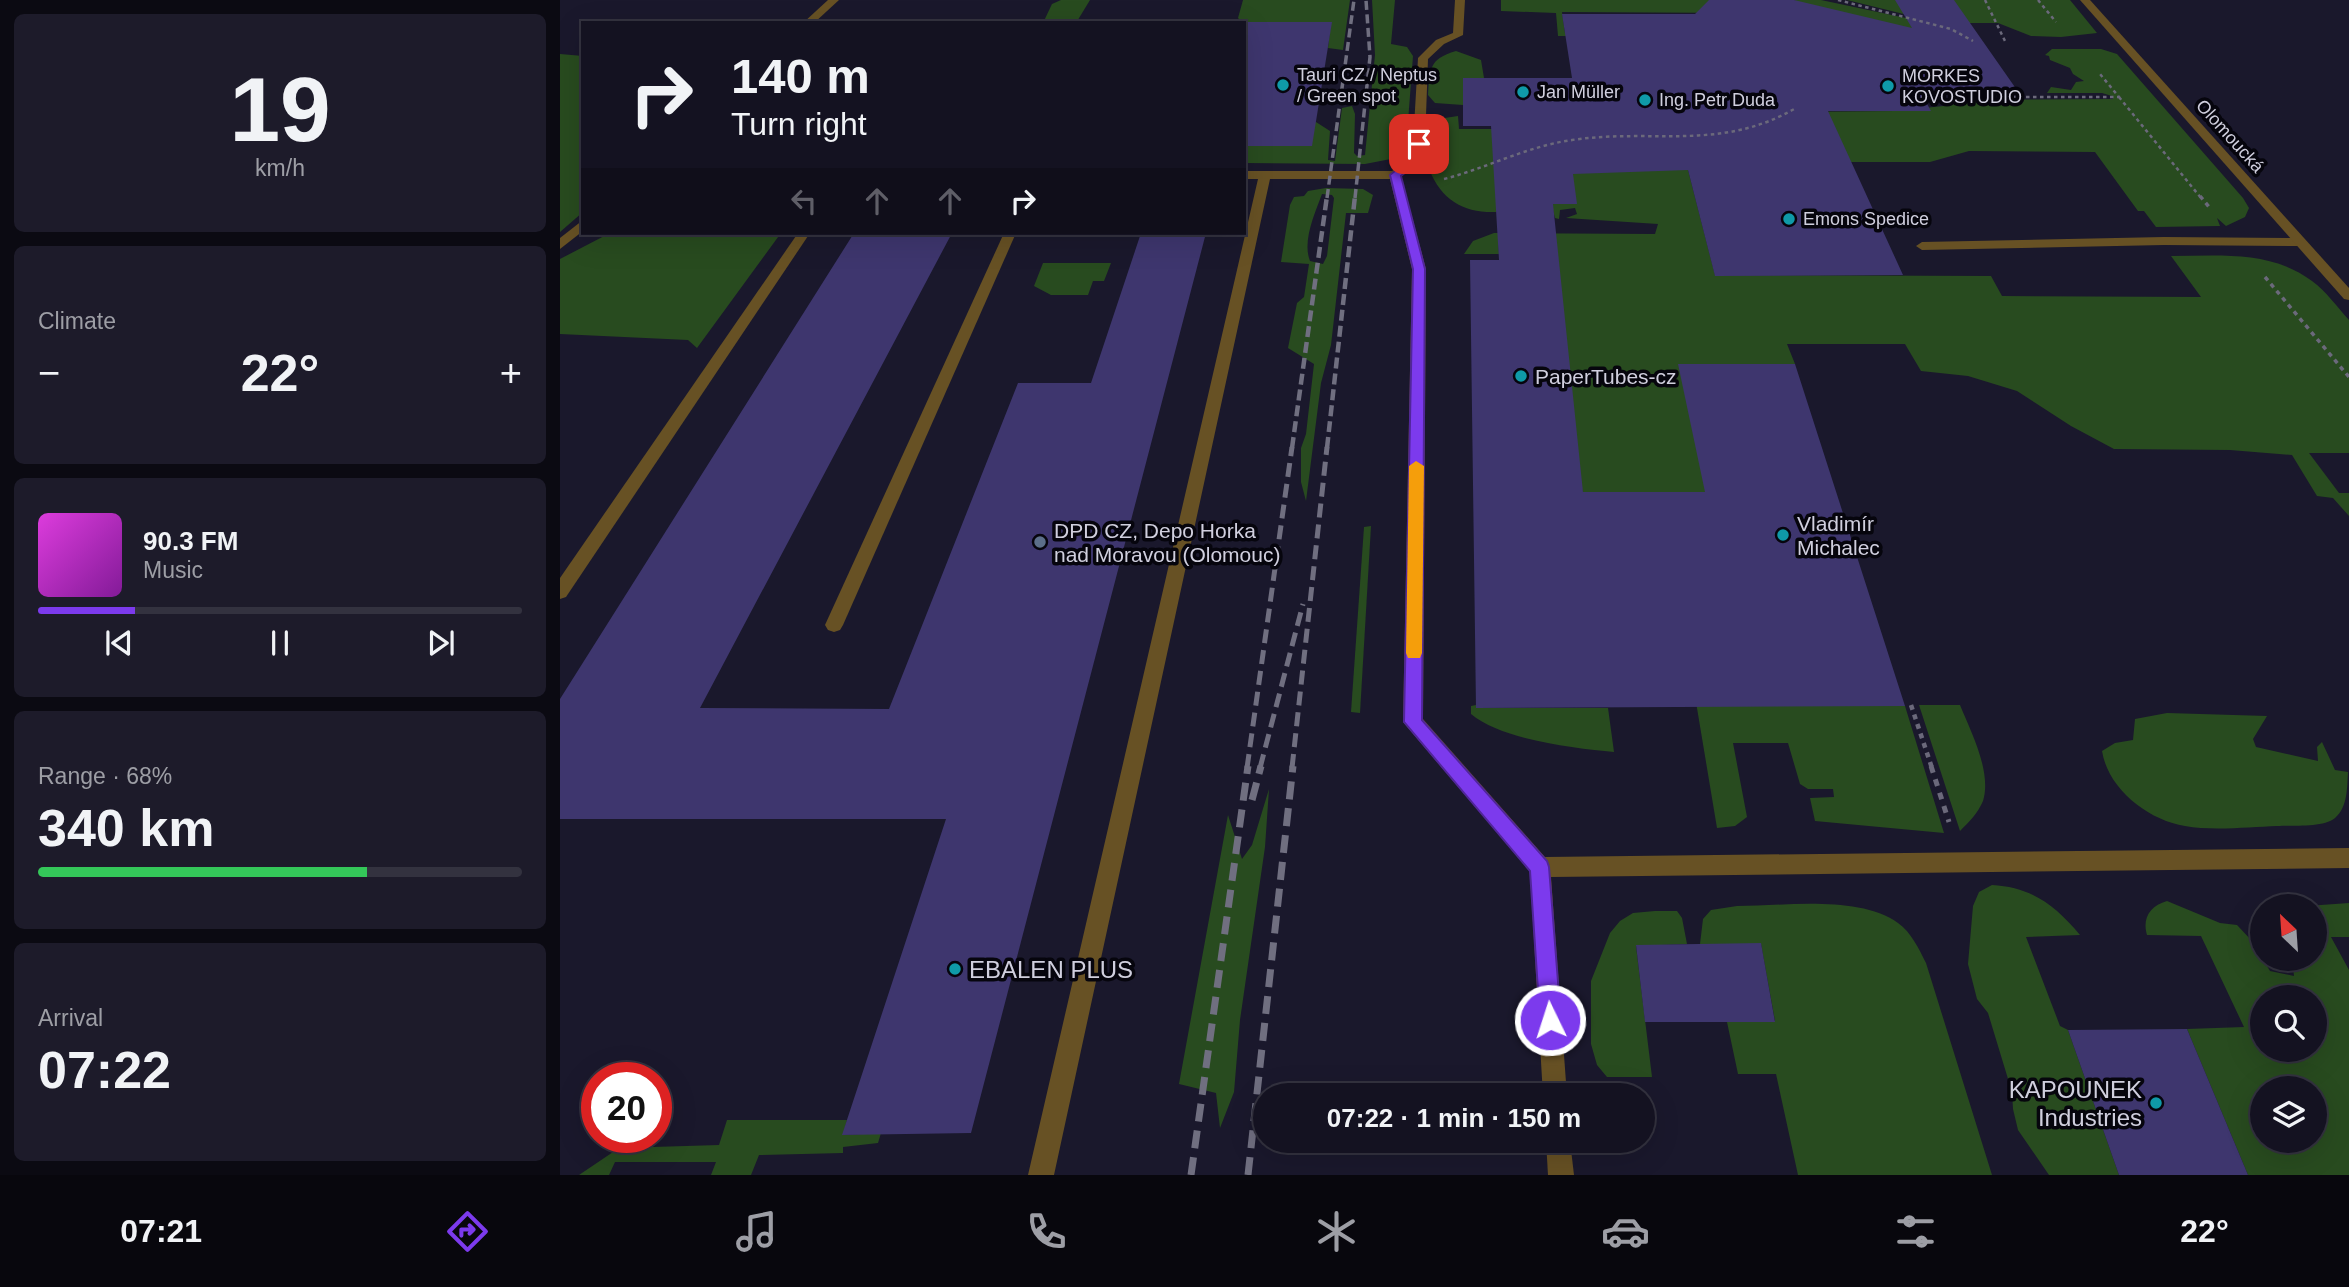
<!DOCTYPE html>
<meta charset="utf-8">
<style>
:root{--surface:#141221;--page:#1d1b2a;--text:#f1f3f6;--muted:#9d9ea5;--line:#33323f;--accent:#7c3aed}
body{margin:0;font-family:Arial,sans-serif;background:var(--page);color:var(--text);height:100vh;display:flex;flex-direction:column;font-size:26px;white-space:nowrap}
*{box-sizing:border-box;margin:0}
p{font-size:23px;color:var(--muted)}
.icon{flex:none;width:38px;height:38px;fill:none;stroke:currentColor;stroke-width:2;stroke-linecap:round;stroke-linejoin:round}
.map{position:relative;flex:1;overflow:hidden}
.sheet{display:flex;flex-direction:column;gap:14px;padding:14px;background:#0b0a12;width:560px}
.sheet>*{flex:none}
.guide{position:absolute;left:21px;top:21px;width:665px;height:214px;border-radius:0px;box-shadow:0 7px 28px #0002,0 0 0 2px var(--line);background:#141221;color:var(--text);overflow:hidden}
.needle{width:46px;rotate:335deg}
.fabs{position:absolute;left:1690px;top:894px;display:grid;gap:14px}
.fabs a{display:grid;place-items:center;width:77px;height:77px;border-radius:50%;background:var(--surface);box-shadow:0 7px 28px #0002,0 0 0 2px var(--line);font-size:35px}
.speed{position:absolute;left:21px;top:1062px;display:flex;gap:14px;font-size:35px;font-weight:700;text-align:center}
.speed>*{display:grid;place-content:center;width:91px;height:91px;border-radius:50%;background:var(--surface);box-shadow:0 7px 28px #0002,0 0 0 2px var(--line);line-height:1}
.speed .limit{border:10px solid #d22;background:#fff;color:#111}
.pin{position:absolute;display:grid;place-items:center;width:60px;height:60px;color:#fff;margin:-30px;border-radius:14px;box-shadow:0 4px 10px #0006}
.me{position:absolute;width:77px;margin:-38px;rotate:356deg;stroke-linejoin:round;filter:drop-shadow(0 0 5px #0008)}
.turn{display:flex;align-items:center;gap:24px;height:147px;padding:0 35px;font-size:32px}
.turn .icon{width:91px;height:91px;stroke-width:2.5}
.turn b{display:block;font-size:49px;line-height:60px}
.lanes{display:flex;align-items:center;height:66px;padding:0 35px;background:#0003;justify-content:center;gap:35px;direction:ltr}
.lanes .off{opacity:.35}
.big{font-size:52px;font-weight:600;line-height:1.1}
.sheet .tile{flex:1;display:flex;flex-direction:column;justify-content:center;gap:10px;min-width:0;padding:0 24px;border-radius:10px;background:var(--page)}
.sheet .dial{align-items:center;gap:0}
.dial b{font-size:91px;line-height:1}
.song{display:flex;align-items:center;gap:21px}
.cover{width:84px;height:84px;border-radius:10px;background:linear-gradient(135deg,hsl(300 70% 55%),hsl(290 70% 35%))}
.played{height:7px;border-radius:4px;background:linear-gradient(90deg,var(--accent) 20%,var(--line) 20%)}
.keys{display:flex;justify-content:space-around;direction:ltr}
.heat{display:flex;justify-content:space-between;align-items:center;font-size:38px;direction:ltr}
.charge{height:10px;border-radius:5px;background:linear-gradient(90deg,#34c759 68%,var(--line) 0)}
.trip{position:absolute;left:693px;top:1083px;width:402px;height:70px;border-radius:35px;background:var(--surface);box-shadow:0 7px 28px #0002,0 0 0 2px var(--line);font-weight:600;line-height:70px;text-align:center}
.menu{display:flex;height:112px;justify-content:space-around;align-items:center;background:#08070d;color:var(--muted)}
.menu .icon{width:49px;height:49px}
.menu .selected{color:var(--accent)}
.menu b{font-size:32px;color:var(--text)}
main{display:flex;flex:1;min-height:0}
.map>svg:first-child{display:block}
.green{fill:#284b1f;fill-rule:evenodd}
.building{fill:#3e366e}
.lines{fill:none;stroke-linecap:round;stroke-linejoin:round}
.path-far3{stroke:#6b697b;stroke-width:2.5;stroke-dasharray:3.5 3.5;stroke-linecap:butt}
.path-far2{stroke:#6b697b;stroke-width:3.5;stroke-dasharray:4.5 4.5;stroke-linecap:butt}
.path-far1{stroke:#6b697b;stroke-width:4.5;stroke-dasharray:5 5;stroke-linecap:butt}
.path{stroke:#6b697b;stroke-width:5;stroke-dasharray:7 7;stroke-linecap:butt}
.service{fill:#675124;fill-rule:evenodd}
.tertiary{fill:#675124;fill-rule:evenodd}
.rail-far3{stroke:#706f80;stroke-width:3.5;stroke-dasharray:9 4.5;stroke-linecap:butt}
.rail-far2{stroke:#706f80;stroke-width:4.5;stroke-dasharray:11 5;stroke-linecap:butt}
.rail-far1{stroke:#706f80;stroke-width:5;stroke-dasharray:14 7;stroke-linecap:butt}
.rail{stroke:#706f80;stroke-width:7;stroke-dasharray:18 9;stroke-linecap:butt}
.route{fill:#7c3aed;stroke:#51269a;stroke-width:2}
.slow{fill:#f59e0b}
.culture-dot{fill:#0f9aa8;stroke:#06050d;stroke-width:2.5}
.service-dot{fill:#5c6f8a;stroke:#06050d;stroke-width:2.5}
.labels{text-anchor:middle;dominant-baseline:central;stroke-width:7;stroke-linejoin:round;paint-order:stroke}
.far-poi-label{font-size:18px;fill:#d0cfde;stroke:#06050d;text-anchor:start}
.far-street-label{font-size:18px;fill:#d0cfde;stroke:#06050d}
.poi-label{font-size:21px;fill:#d0cfde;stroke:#06050d;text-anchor:start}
.near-poi-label{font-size:24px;fill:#d0cfde;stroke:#06050d;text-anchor:start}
</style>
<main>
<section class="sheet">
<div class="tile dial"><b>19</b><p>km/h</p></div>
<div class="tile"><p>Climate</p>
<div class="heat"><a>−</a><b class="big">22°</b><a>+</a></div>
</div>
<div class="tile">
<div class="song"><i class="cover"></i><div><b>90.3 FM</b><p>Music</p></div></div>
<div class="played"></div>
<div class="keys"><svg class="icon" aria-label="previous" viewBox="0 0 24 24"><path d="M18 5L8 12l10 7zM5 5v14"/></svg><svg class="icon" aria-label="pause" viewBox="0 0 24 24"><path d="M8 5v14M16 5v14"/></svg><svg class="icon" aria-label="next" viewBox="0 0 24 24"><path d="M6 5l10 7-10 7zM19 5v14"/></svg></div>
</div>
<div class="tile"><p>Range · 68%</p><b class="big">340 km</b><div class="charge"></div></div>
<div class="tile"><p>Arrival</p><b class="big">07:22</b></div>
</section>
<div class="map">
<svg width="1789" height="1175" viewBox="0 0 1789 1175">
<rect width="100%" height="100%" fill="#1a182c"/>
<!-- green -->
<g class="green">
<polygon points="501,0 530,0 516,23 483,23 492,4"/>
<polygon points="683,0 790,0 783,50 768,48 771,22 682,22 678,18"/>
<polygon points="812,0 835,0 831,44 847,47 853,56 846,148 836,158 805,164 684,163 684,146 756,122 770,131 768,160 775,161 782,108 792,106 795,114 794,153 797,156 805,155 815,55"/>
<polygon points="941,0 1149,0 1185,13 1002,12 1005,33 1051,36 998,36 996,13 941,11"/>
<polygon points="1234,0 1261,0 1360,21 1372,28 1281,33"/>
<polygon points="1287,0 1510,0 1537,33 1501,37 1471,36 1438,23 1380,23"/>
<path d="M1492,49H1541L1557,54L1683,198L1689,208L1685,217L1666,226L1657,218L1660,226L1596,227L1584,211H1578L1535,152L1409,151L1370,162H1126L1155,275L1431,276L1442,296L1641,297L1611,256C1659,256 1711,250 1752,281C1766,291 1777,307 1789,320V453H1749L1779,493H1789V516L1773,498L1757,496L1732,455L1670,450L1554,449L1511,426L1457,391L1408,376L1361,371L1345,344H1227L1235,364H1119L1191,706H1345L1384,833L1255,821L1250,798L1274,797L1273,789H1248L1240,784L1228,743H1173L1187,817L1175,826L1157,828L1101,492H1023L938,237L939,254H904L913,241L934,233L1095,234L1098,224L1006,218L1017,214L1015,208L1000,210L999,219L995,218L993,210L940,207L936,212C904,213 882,201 869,169L868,126L878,119L898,116L899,129H1154L1235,112L1335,111L1393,105L1390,100L1553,99L1552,96L1542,93H1487L1491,87L1511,90L1516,82L1524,81L1513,74L1510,68L1490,60L1489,56L1485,55Z"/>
<path d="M896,51L921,60L924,78H903V105L875,103L868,95C870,70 868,59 896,51Z"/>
<polygon points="0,54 23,56 23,212 0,232"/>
<path d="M766,188L803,189L813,195L808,213H786L771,345L761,383L746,501L741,482V448L746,434L754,364L728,348L737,303L744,297L749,264L721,262L730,205L734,197L744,196L748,191ZM762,194L772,195L774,198L767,256L763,264L750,261C742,241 755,213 762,194Z"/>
<polygon points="50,233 221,233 137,348 128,340 0,334 0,259"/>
<polygon points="483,263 551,263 544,281 533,281 528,295 491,295 474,286"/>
<polygon points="811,526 800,713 791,712 804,527"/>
<path d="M916,705L917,708H1048L1054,752C1014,748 942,740 911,714V706Z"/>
<path d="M1359,705H1400C1411,732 1432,772 1423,801C1418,813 1409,822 1400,831Z"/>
<path d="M1607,713L1707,716L1693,739L1696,747L1758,761L1757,747L1762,742L1775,770L1788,772C1787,787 1788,807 1775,818C1763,828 1733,825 1717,826C1690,827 1652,831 1625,826C1588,820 1548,789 1542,751L1555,743L1573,740L1575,719Z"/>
<polygon points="709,789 705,847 680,1020 674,1092 660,1128 656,1093 619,1084 668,815 682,859 692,845"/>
<path d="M1432,885C1471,887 1495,905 1520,935L1466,937L1500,1026L1508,1030L1559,1175H1489L1458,1130L1453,1109L1452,1092L1428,1013L1417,999L1408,964L1413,906L1419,892Z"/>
<path d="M1607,901L1660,923L1677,925L1692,941L1710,971L1734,976L1732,959H1755V906H1747L1789,903V937H1771L1789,970V1175H1688L1627,1029L1684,1027L1641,936L1587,935C1582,918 1590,906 1607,901ZM1703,998H1755V1050H1703ZM1703,1088H1755V1141H1703Z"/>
<path d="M1177,906C1224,906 1299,895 1338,923C1351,932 1359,949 1366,963L1432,1175H1238L1216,1074H1178L1167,1022L1215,1021L1201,944H1140L1143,919L1151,910Z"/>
<polygon points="1095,911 1117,911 1122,918 1127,944 1076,946 1092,1077 1047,1077 1037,1065 1031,1044 1031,981 1050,933 1060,921 1073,913"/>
<polygon points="167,1120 287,1120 283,1135 321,1133 318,1143 283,1147 283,1153 199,1155 191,1175 151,1175 156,1162 55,1162 49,1175 19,1175 59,1148 159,1145"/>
</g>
<!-- building -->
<g class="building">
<polygon points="1149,0 1234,0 1352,28 1335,0 1394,0 1459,93 1361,93 1371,111 1268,111 1343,275 1155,276 1128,170 1013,174 1017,204 993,204 1023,492 1145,492 1118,364 1235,364 1345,706 916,708 910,260 939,260 931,126 903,126 903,78 1012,78 1002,14 1135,14"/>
<polygon points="684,22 772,22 752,146 684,146"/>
<polygon points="294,233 392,233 140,708 329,709 458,383 531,383 581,233 646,233 411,1133 282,1135 386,819 0,819 0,699"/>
<polygon points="1201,943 1215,1022 1085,1022 1076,945"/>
<polygon points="1627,1029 1688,1175 1559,1175 1508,1030"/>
</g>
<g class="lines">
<!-- path-far3 -->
<g class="path-far3">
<polyline points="1278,0 1391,29 1413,41"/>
<polyline points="1425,0 1445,41"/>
<polyline points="1478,0 1496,22"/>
<polyline points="1347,97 1559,97 1540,74"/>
<polyline points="1559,97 1641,198"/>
<path d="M884,179C927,168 968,146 1012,140C1093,128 1160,152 1236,108"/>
</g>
<!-- path-far2 -->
<g class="path-far2">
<polyline points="1640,196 1649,207"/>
<polyline points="1705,277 1789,377"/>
</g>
<!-- path-far1 -->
<polyline class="path-far1" points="1351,705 1372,768"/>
<!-- path -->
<polyline class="path" points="1371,766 1389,822"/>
<!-- service -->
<g class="service">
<polygon points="268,0 279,0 254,23 243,23"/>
<polygon points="895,0 905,0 903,35 884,44 868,59 865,144 856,165 841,176 866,269 863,719 985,857 1789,848 1789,868 991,877 1007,1096 983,1096 970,871 843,722 852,269 830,179 710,179 494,1175 468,1175 698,179 684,179 684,171 832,171 847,160 853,144 858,58 876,40 893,33"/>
<polygon points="23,220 23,231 0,249 0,238"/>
<polygon points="238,233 250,233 6,597 0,599 0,578"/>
<polygon points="444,233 456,233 283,625 280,630 274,632 268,630 265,625"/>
<polygon points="1604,237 1741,238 1747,242 1741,246 1604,245 1362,250 1356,246 1362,242"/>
<polygon points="986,1141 1010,1141 1014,1175 988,1175"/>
</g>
<!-- tertiary -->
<polygon class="tertiary" points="1520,0 1530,0 1789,288 1789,300 1784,299"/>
<!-- rail-far3 -->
<g class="rail-far3">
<polyline points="767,198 794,0"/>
<polyline points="795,198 810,57 806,0"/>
</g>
<!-- rail-far2 -->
<g class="rail-far2">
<polyline points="732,448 767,196"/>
<polyline points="767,448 795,196"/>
</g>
<!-- rail-far1 -->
<g class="rail-far1">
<polyline points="687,768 732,447"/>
<polyline points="700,768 743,604"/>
<polyline points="732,768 767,447"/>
</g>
<!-- rail -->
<g class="rail">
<polyline points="692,800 701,766"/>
<polyline points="631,1175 688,766"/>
<polyline points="688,1175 733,766"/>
</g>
</g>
<!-- route -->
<polygon class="route" points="859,140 864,144 856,164 841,176 865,269 862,720 987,861 989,867 1001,1020 998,1027 990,1030 983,1027 980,1020 970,871 844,722 853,269 830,175 847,161 853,144"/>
<!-- slow -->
<polygon class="slow" points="856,461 864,466 862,653 860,658 848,658 846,653 849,466"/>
<!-- markers -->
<g class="culture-dot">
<circle cx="723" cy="85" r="7"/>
<circle cx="1328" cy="86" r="7"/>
<circle cx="963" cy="92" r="7"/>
<circle cx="1085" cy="100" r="7"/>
<circle cx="1229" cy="219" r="7"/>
<circle cx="961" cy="376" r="7"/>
<circle cx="1223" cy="535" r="7"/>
<circle cx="395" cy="969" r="7"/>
<circle cx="1596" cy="1103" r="7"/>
</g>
<circle class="service-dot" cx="480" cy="542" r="7"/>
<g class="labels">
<!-- far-poi labels -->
<g class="far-poi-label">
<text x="737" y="75">Tauri CZ / Neptus<tspan x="737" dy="21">/ Green spot</tspan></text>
<text x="1342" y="76">MORKES<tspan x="1342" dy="21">KOVOSTUDIO</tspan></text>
<text x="977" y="92">Jan Müller</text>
<text x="1099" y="100">Ing. Petr Duda</text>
<text x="1243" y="219">Emons Spedice</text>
</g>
<!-- far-street labels -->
<g class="far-street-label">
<text transform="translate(1670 136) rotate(48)">Olomoucká</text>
</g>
<!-- poi labels -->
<g class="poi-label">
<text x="975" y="376">PaperTubes-cz</text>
<text x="1237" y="523">Vladimír<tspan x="1237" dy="24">Michalec</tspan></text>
<text x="494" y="530">DPD CZ, Depo Horka<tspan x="494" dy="24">nad Moravou (Olomouc)</tspan></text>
</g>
<!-- near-poi labels -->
<g class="near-poi-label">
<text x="409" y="969">EBALEN PLUS</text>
<text x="1582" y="1089" text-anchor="end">KAPOUNEK<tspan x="1582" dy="28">Industries</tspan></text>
</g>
</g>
</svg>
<div class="fabs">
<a><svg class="needle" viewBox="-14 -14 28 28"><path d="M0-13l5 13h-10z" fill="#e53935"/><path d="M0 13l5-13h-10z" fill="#9d9ea5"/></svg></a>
<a><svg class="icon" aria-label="search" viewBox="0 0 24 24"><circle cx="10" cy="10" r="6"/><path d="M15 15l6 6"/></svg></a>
<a><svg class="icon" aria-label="layers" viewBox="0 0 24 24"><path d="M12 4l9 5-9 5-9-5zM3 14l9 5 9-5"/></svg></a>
</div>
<div class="speed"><div class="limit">20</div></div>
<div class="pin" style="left:859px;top:144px;background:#d93025"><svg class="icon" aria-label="arrive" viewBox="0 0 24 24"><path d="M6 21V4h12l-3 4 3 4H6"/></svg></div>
<svg class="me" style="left:990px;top:1020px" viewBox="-20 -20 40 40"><circle r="17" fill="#7c3aed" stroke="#fff" stroke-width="3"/><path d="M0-11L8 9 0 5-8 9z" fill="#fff"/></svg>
<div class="trip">07:22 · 1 min · 150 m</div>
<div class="guide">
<div class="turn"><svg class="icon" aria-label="right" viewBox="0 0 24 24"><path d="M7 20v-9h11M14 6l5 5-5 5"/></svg><div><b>140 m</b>Turn right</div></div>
<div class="lanes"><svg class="icon off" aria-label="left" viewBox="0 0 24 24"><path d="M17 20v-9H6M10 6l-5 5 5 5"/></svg><svg class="icon off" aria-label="ahead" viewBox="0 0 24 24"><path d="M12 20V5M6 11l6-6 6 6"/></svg><svg class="icon off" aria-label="ahead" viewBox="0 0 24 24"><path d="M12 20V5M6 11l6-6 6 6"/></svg><svg class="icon" aria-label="right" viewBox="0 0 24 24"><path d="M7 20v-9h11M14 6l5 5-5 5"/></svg></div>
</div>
</div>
</main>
<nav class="menu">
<b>07:21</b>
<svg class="icon selected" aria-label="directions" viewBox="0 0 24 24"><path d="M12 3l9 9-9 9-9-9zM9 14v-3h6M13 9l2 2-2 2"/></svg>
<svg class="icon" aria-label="music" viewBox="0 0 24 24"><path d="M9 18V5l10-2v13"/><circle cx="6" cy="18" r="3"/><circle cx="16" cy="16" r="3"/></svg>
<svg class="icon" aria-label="phone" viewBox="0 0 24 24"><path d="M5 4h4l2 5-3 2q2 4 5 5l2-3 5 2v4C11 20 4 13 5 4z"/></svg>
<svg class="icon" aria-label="climate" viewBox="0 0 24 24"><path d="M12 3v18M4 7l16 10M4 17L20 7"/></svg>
<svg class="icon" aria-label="car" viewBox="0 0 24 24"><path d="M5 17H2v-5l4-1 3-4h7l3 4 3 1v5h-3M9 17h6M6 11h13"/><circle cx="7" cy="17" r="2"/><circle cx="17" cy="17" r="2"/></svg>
<svg class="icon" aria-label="filters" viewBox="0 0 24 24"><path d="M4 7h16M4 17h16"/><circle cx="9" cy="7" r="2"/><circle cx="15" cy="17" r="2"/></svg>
<b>22°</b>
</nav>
